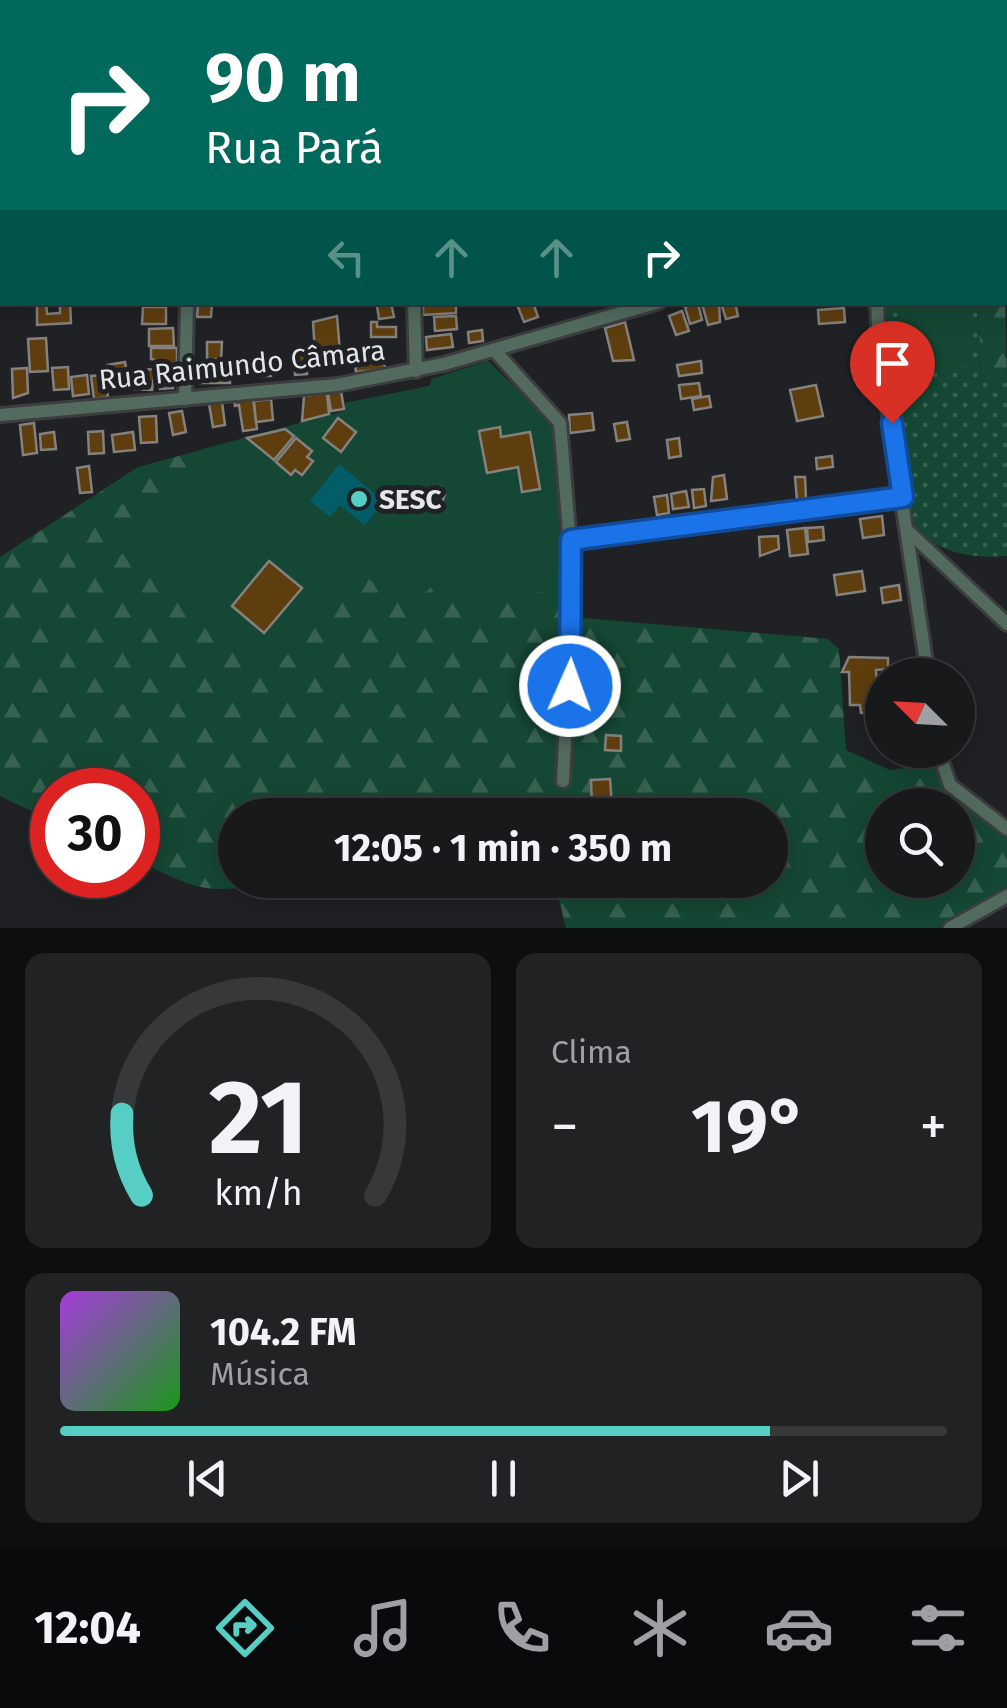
<!DOCTYPE html>
<html lang="pt">
<meta charset="utf-8">
<style>
:root{--surface:#17191b;--page:#202224;--text:#f1f3f6;--muted:#9ea0a3;--line:#36383a;--accent:#56cec3}
body{margin:0;font-family:"Fira Sans",sans-serif;background:var(--page);color:var(--text);height:100vh;display:flex;flex-direction:column;font-size:38px;white-space:nowrap}
*{box-sizing:border-box;margin:0}
p{font-size:32px;color:var(--muted)}
.icon{flex:none;width:55px;height:55px;fill:none;stroke:currentColor;stroke-width:2;stroke-linecap:round;stroke-linejoin:round}
.map{position:relative;height:928px;overflow:hidden}
.details{display:flex;flex-direction:column;gap:25px;padding:25px;background:#0d0e0f;flex:1}
.details>*{flex:none}
.top-card{position:absolute;left:0px;top:0px;width:1008px;height:305px;box-shadow:0 5px 25px #0003,0 0 0 2px var(--line);background:#00695c;color:#fff;overflow:hidden}
.needle{width:65px;rotate:294deg}
.buttons{position:absolute;left:865px;top:658px;display:grid;gap:20px}
.buttons a{display:grid;place-items:center;width:110px;height:110px;border-radius:50%;background:var(--surface);box-shadow:0 5px 25px #0003,0 0 0 2px var(--line);font-size:50px}
.speed{position:absolute;left:30px;top:768px;display:flex;gap:20px;font-size:50px;font-weight:700;text-align:center}
.speed>*{display:grid;place-content:center;width:130px;height:130px;border-radius:50%;background:var(--surface);box-shadow:0 5px 25px #0003,0 0 0 2px var(--line);line-height:1}
.speed .limit{border:15px solid #d22;background:#fff;color:#111}
.pin{position:absolute;display:grid;place-items:center;width:85px;height:85px;color:#fff;margin:-102px -42px;border-radius:50% 50% 50% 0;rotate:-45deg;box-shadow:0 0 10px #0007}
.pin .icon{rotate:45deg}
.me{position:absolute;width:110px;margin:-55px;rotate:2deg;stroke-linejoin:round;filter:drop-shadow(0 0 8px #0008)}
.turn{display:flex;align-items:center;gap:35px;height:210px;padding:0 40px;font-size:45px}
.turn .icon{width:130px;height:130px;stroke-width:2.5}
.turn b{display:block;font-size:70px;line-height:85px}
.lanes{display:flex;align-items:center;height:95px;padding:0 40px;background:#0003;justify-content:center;gap:50px;direction:ltr}
.lanes .off{opacity:.35}
.big{font-size:75px;font-weight:700;line-height:1.1}
.details .tile{flex:1;display:flex;flex-direction:column;justify-content:center;gap:15px;min-width:0;padding:0 35px;border-radius:20px;background:var(--page)}
.details .dial{align-items:center;gap:0}
.dial svg{height:260px;overflow:visible;fill:none;stroke:var(--line);stroke-width:7;stroke-linecap:round;text-anchor:middle}
.dial text{fill:var(--text);stroke:none}
.song{display:flex;align-items:center;gap:30px}
.cover{width:120px;height:120px;border-radius:15px;background:linear-gradient(135deg,hsl(280 70% 55%),hsl(120 70% 35%))}
.played{height:10px;border-radius:5px;background:linear-gradient(90deg,var(--accent) 80%,var(--line) 80%)}
.keys{display:flex;justify-content:space-around;direction:ltr}
.heat{display:flex;justify-content:space-between;align-items:center;font-size:55px;direction:ltr}
.details .tiles{flex:1;display:grid;gap:25px;grid-template-columns:1fr 1fr}
.tile:last-child{grid-column:span 2}
.trip{position:absolute;left:218px;top:798px;width:570px;height:100px;border-radius:50px;background:var(--surface);box-shadow:0 5px 25px #0003,0 0 0 2px var(--line);font-weight:700;line-height:100px;text-align:center}
.dock{display:flex;height:160px;justify-content:space-around;align-items:center;background:#090a0b;color:var(--muted)}
.dock .icon{width:70px;height:70px}
.dock .current{color:var(--accent)}
.dock b{font-size:45px;color:var(--text)}
.map>svg:first-child{display:block}
.forest{fill:url(#forest-firs);fill-rule:evenodd}
.park{fill:url(#park-dots)}
.garden{fill:#154834}
.water{fill:#035d69}
.building{fill:#5e3e0f;stroke:#84817e;stroke-width:2.5}
.lines{fill:none;stroke-linecap:round;stroke-linejoin:round}
.minor-casing{stroke:#3b3d3f;stroke-width:18}
.minor{stroke:#536b5f;stroke-width:12}
.route-casing{stroke:#114b97;stroke-width:25}
.route{stroke:#1a73e8;stroke-width:18}
.poi-dot{fill:#56cec3;stroke:#1f2124;stroke-width:4}
.labels{text-anchor:middle;dominant-baseline:central;stroke-width:10;stroke-linejoin:round;paint-order:stroke}
.street-label{font-size:28px;fill:#e5e6e8;stroke:#1f2124}
.poi-label{font-size:28px;font-weight:bold;fill:#e5e6e8;stroke:#1f2124;text-anchor:start}
</style>
<div class="map">
<svg width="1007" height="928" viewBox="0 0 1007 928">
<defs>
<pattern id="forest-firs" width="22" height="20" patternUnits="userSpaceOnUse" patternTransform="scale(2.5)"><rect width="22" height="20" fill="#154834"/><path d="M5 1l3.5 6h-7zM16 11l3.5 6h-7z" fill="#376251"/></pattern>
<pattern id="park-dots" width="8" height="8" patternUnits="userSpaceOnUse" patternTransform="scale(2.5)"><rect width="8" height="8" fill="#154834"/><path d="M2 2h.1M6 6h.1" fill="none" stroke="#376251" stroke-width="1.8" stroke-linecap="round"/></pattern>
</defs>
<rect width="100%" height="100%" fill="#1f2124"/>
<!-- forest -->
<g class="forest">
<polygon points="1005,294 1007,378 981,378 978,303 1005,302"/>
<path d="M488,361L550,422L553,431L565,603L583,618L828,639L839,649L846,750L890,770L933,765L949,793L1007,837V888L939,928H566L554,880H770V815H235V880H268C210,899 191,886 138,861V790H52V821L0,796V557L138,467L345,411V403L430,386L432,379ZM882,805H958V880H882Z"/>
</g>
<!-- park -->
<path class="park" d="M882,303H978L981,378H1007V556C968,559 942,552 912,529L885,357Z"/>
<!-- garden -->
<g class="garden">
<polygon points="909,303 970,303 972,366 912,369"/>
<polygon points="488,361 545,416 553,431 564,589 482,600 448,568 410,610 360,572 267,678 118,550 203,449 345,411 345,403 430,386 432,379"/>
</g>
<!-- water -->
<polygon class="water" points="339,464 384,501 365,525 340,505 330,517 310,501"/>
<!-- building -->
<g class="building">
<polygon points="37,302 46,302 47,314 60,313 60,302 70,302 71,323 37,325"/>
<polygon points="423,302 456,302 456,313 423,315"/>
<polygon points="516,302 533,302 538,317 524,322"/>
<polygon points="719,302 720,322 708,325 702,304"/>
<polygon points="735,302 738,316 726,319 722,306"/>
<polygon points="391,303 394,317 379,319 377,306"/>
<polygon points="698,303 702,320 690,324 685,307"/>
<polygon points="198,304 212,304 211,317 197,317"/>
<polygon points="143,307 166,307 166,324 142,324"/>
<polygon points="844,308 845,322 819,324 818,310"/>
<polygon points="682,311 689,331 676,335 669,316"/>
<polygon points="337,316 340,352 315,354 313,322"/>
<polygon points="456,316 457,329 435,331 434,317"/>
<polygon points="371,322 377,322 377,327 396,327 396,337 371,337"/>
<polygon points="625,322 634,360 613,361 605,328"/>
<polygon points="173,328 174,346 149,346 149,329"/>
<polygon points="482,330 483,341 469,343 468,332"/>
<polygon points="451,334 453,347 427,350 426,337"/>
<polygon points="46,338 48,371 30,372 28,339"/>
<polygon points="207,342 222,342 221,359 207,359"/>
<polygon points="151,348 177,348 177,365 151,359"/>
<polygon points="306,352 307,374 295,375 294,353"/>
<polygon points="384,355 385,369 356,372 354,358"/>
<polygon points="258,357 270,357 271,376 259,376"/>
<polygon points="701,361 702,373 679,376 677,365"/>
<polygon points="125,362 129,384 111,387 107,365"/>
<rect x="200" y="362" width="30" height="21"/>
<polygon points="68,367 69,389 54,390 52,368"/>
<polygon points="27,368 28,393 13,398 12,369"/>
<polygon points="155,369 152,390 134,389 133,375 139,375 139,370"/>
<polygon points="173,371 173,388 160,389 159,372"/>
<polygon points="87,375 89,394 73,396 71,377"/>
<polygon points="105,375 108,397 94,399 91,376"/>
<polygon points="699,383 701,396 681,399 679,385"/>
<polygon points="816,385 823,416 797,421 790,390"/>
<polygon points="341,391 344,409 331,411 328,393"/>
<polygon points="327,393 329,414 302,421 304,396"/>
<polygon points="709,396 711,407 694,410 692,399"/>
<polygon points="253,397 257,429 243,431 239,405 235,406 234,400"/>
<polygon points="271,399 273,420 256,422 254,401"/>
<polygon points="222,402 225,425 213,427 209,404"/>
<polygon points="182,411 186,432 173,435 169,413"/>
<polygon points="592,413 594,430 570,433 569,415"/>
<polygon points="156,416 157,442 141,443 139,417"/>
<polygon points="338,418 356,432 341,452 323,438"/>
<polygon points="627,422 630,439 617,441 614,424"/>
<polygon points="34,423 37,453 23,455 20,425"/>
<polygon points="500,427 501,437 530,432 540,489 522,492 518,467 487,473 479,431"/>
<polygon points="285,429 294,436 274,460 247,438"/>
<polygon points="103,431 104,453 89,454 88,432"/>
<polygon points="54,432 56,449 41,450 40,434"/>
<polygon points="133,432 135,450 114,452 112,435"/>
<polygon points="296,438 312,451 307,457 313,461 302,475 295,470 291,475 276,462"/>
<polygon points="679,438 681,456 669,458 667,440"/>
<polygon points="832,456 833,467 817,469 816,458"/>
<polygon points="89,466 92,492 80,493 77,468"/>
<polygon points="724,475 727,499 711,501 713,477"/>
<polygon points="795,477 805,477 806,499 797,500"/>
<polygon points="432,487 441,487 445,494 442,502 433,502 428,495"/>
<polygon points="704,489 706,506 694,508 692,490"/>
<polygon points="686,491 689,507 673,509 671,494"/>
<polygon points="667,495 669,513 657,515 654,497"/>
<polygon points="882,516 884,535 863,538 860,519"/>
<polygon points="823,527 824,540 808,542 807,528"/>
<polygon points="805,528 808,554 790,556 787,530"/>
<polygon points="778,536 779,549 760,556 759,537"/>
<polygon points="269,561 302,588 264,633 232,606"/>
<polygon points="862,571 865,591 837,595 834,575"/>
<polygon points="899,585 901,600 883,603 881,588"/>
<polygon points="849,657 888,658 888,669 876,670 877,687 882,687 882,712 861,713 860,705 850,705 849,672 842,672"/>
<polygon points="606,735 621,736 621,751 605,750"/>
<polygon points="610,779 612,805 601,801 602,807 592,808 591,780"/>
</g>
<g class="lines">
<!-- minor casing -->
<g class="minor-casing">
<g id="minor">
<polyline points="400,0 400,2"/>
<polyline points="532,0 579,2"/>
<polyline points="893,0 893,2"/>
<polyline points="1001,0 1001,2"/>
<polyline points="194,2 194,0"/>
<polyline points="328,2 354,0"/>
<polyline points="1005,18 1007,18"/>
<polyline points="0,40 2,40"/>
<polyline points="0,204 2,204"/>
<polyline points="414,302 416,371"/>
<polyline points="877,302 879,349 928,675"/>
<polyline points="494,350 560,423 573,580 563,781"/>
<polyline points="185,399 187,302"/>
<polyline points="0,415 337,385 444,364 659,302"/>
<polyline points="908,531 1007,624"/>
<polyline points="571,540 903,497"/>
<polyline points="938,750 950,785 1007,829"/>
<polyline points="950,928 1007,896"/>
</g>
</g>
<!-- minor -->
<use href="#minor" class="minor"/>
</g>
<g class="lines">
<!-- route casing -->
<g class="route-casing">
<polyline id="route" points="570,686 571,540 903,497 892,423"/>
</g>
<!-- route -->
<use href="#route" class="route"/>
</g>
<!-- markers -->
<circle class="poi-dot" cx="359" cy="499" r="10"/>
<g class="labels">
<!-- street labels -->
<g class="street-label">
<text transform="translate(242 365) rotate(-6)">Rua Raimundo Câmara</text>
</g>
<!-- poi labels -->
<g class="poi-label">
<text x="379" y="499">SESC</text>
</g>
</g>
</svg>
<div class="buttons">
<a><svg class="needle" viewBox="-14 -14 28 28"><path d="M0-13l5 13h-10z" fill="#e53935"/><path d="M0 13l5-13h-10z" fill="#9ea0a3"/></svg></a>
<a><svg class="icon" aria-label="search" viewBox="0 0 24 24"><circle cx="10" cy="10" r="6"/><path d="M15 15l6 6"/></svg></a>
</div>
<div class="speed"><div class="limit">30</div></div>
<div class="pin" style="left:892px;top:423px;background:#d93025"><svg class="icon" aria-label="arrive" viewBox="0 0 24 24"><path d="M6 21V4h12l-3 4 3 4H6"/></svg></div>
<svg class="me" style="left:570px;top:686px" viewBox="-20 -20 40 40"><circle r="17" fill="#1a73e8" stroke="#fff" stroke-width="3"/><path d="M0-11L8 9 0 5-8 9z" fill="#fff"/></svg>
<div class="trip">12:05 · 1 min · 350 m</div>
<div class="top-card">
<div class="turn"><svg class="icon" aria-label="right" viewBox="0 0 24 24"><path d="M7 20v-9h11M14 6l5 5-5 5"/></svg><div><b>90 m</b>Rua Pará</div></div>
<div class="lanes"><svg class="icon off" aria-label="left" viewBox="0 0 24 24"><path d="M17 20v-9H6M10 6l-5 5 5 5"/></svg><svg class="icon off" aria-label="ahead" viewBox="0 0 24 24"><path d="M12 20V5M6 11l6-6 6 6"/></svg><svg class="icon off" aria-label="ahead" viewBox="0 0 24 24"><path d="M12 20V5M6 11l6-6 6 6"/></svg><svg class="icon" aria-label="right" viewBox="0 0 24 24"><path d="M7 20v-9h11M14 6l5 5-5 5"/></svg></div>
</div>
</div>
<section class="details">
<div class="tiles">
<div class="tile dial"><svg viewBox="0 0 100 80">
<path d="M14 69A42 42 0 1 1 86 69"/>
<path d="M14 69A42 42 0 0 1 8 44" stroke="#56cec3"/>
<text x="50" y="56" font-size="32" font-weight="700">21</text>
<text x="50" y="72" font-size="11">km/h</text>
</svg></div>
<div class="tile"><p>Clima</p>
<div class="heat"><a>−</a><b class="big">19°</b><a>+</a></div>
</div>
<div class="tile">
<div class="song"><i class="cover"></i><div><b>104.2 FM</b><p>Música</p></div></div>
<div class="played"></div>
<div class="keys"><svg class="icon" aria-label="previous" viewBox="0 0 24 24"><path d="M18 5L8 12l10 7zM5 5v14"/></svg><svg class="icon" aria-label="pause" viewBox="0 0 24 24"><path d="M8 5v14M16 5v14"/></svg><svg class="icon" aria-label="next" viewBox="0 0 24 24"><path d="M6 5l10 7-10 7zM19 5v14"/></svg></div>
</div>
</div>
</section>
<nav class="dock">
<b>12:04</b>
<svg class="icon current" aria-label="directions" viewBox="0 0 24 24"><path d="M12 3l9 9-9 9-9-9zM9 14v-3h6M13 9l2 2-2 2"/></svg>
<svg class="icon" aria-label="music" viewBox="0 0 24 24"><path d="M9 18V5l10-2v13"/><circle cx="6" cy="18" r="3"/><circle cx="16" cy="16" r="3"/></svg>
<svg class="icon" aria-label="phone" viewBox="0 0 24 24"><path d="M5 4h4l2 5-3 2q2 4 5 5l2-3 5 2v4C11 20 4 13 5 4z"/></svg>
<svg class="icon" aria-label="climate" viewBox="0 0 24 24"><path d="M12 3v18M4 7l16 10M4 17L20 7"/></svg>
<svg class="icon" aria-label="car" viewBox="0 0 24 24"><path d="M5 17H2v-5l4-1 3-4h7l3 4 3 1v5h-3M9 17h6M6 11h13"/><circle cx="7" cy="17" r="2"/><circle cx="17" cy="17" r="2"/></svg>
<svg class="icon" aria-label="filters" viewBox="0 0 24 24"><path d="M4 7h16M4 17h16"/><circle cx="9" cy="7" r="2"/><circle cx="15" cy="17" r="2"/></svg>
</nav>
